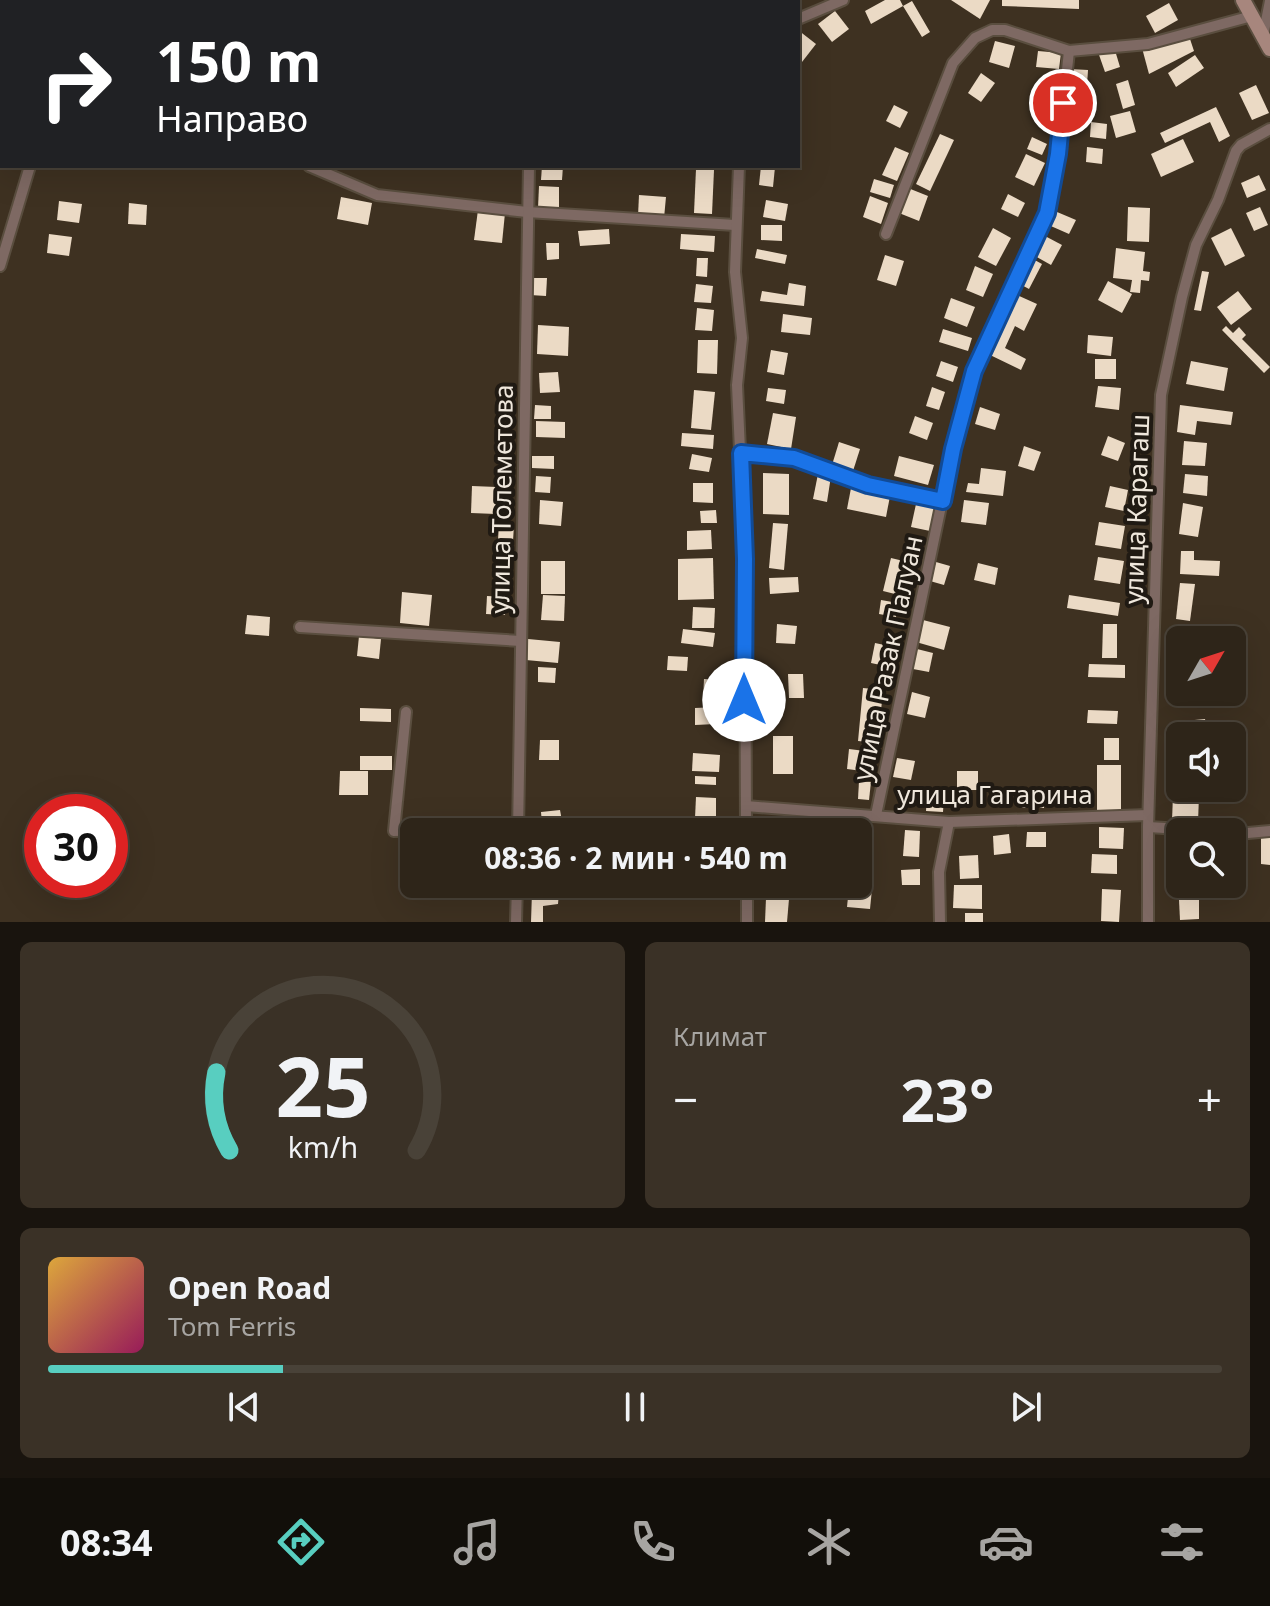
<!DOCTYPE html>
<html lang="ru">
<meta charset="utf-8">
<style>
:root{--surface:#2e2519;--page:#3a3126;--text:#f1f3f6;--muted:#a7a5a2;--line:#494238;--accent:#58cec0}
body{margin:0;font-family:"Noto Sans",sans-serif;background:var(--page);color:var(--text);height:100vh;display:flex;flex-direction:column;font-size:30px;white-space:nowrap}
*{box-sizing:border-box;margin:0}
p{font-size:26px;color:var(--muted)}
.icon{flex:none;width:44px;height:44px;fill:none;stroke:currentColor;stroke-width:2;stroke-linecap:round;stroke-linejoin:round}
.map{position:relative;height:922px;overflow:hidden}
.details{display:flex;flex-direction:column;gap:20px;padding:20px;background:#19140e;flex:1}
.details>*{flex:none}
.banner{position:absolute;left:0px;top:0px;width:800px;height:168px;box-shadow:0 8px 32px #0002,0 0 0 2px var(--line);background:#202124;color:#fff;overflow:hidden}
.needle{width:52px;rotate:51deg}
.tools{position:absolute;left:1166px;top:626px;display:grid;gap:16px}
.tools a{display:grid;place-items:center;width:80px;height:80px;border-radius:12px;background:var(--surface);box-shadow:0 8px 32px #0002,0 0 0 2px var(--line);font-size:40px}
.speed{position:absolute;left:24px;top:794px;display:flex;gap:16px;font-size:40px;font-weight:700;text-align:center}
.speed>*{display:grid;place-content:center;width:104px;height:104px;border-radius:50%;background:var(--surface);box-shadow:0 8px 32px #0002,0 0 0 2px var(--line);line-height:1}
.speed .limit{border:12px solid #d22;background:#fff;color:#111}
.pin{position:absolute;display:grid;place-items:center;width:68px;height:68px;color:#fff;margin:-34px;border:4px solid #fff;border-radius:50%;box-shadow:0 2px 8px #0007}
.me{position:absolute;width:88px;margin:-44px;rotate:0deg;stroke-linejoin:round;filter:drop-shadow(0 0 6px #0008)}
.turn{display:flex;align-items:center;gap:28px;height:168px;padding:0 24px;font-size:36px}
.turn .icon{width:104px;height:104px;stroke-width:2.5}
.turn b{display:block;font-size:56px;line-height:68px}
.big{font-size:60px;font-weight:700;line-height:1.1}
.details .tile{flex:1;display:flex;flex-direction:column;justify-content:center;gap:12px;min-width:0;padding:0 28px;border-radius:12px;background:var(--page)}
.details .dial{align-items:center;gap:0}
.dial svg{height:208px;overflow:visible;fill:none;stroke:var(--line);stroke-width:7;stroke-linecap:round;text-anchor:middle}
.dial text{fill:var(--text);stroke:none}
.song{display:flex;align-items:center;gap:24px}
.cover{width:96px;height:96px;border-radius:12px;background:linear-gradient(135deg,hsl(40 70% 55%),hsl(330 70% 35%))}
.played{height:8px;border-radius:4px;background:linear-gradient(90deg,var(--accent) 20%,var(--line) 20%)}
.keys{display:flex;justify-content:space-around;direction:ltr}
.heat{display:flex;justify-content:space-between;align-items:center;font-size:44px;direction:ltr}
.details .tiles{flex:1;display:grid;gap:20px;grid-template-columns:1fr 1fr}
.tile:last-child{grid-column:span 2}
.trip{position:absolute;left:400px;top:818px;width:472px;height:80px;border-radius:12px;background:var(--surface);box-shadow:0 8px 32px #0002,0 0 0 2px var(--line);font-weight:700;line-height:80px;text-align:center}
.tabs{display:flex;height:128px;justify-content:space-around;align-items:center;background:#120f0a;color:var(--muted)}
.tabs .icon{width:56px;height:56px}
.tabs .on{color:var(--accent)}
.tabs b{font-size:36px;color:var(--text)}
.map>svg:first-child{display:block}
.building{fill:#ebdac5}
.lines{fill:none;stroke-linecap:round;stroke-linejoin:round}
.street-casing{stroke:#5a4e3f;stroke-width:14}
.secondary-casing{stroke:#5a4e3f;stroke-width:18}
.street{stroke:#7e6963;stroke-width:10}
.secondary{stroke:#a7867d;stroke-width:14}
.route-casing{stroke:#114b97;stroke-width:20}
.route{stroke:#1a73e8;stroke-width:14}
.labels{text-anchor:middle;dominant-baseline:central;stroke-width:8;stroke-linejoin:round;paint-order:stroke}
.street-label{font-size:26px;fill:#efe7dc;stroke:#201a13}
</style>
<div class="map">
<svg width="1270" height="922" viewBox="0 0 1270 922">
<rect width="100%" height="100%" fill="#3e3121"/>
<!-- building -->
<g class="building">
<polygon points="885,0 900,0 903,6 912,1 930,32 922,37 903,6 871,24 865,11"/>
<polygon points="951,0 990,0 980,19"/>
<polygon points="1002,0 1079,0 1079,9 1002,6"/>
<polygon points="1169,3 1178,20 1155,33 1146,16"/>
<polygon points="835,11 849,29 832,42 818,24"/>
<polygon points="798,30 816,44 802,62 798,58"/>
<polygon points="1189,36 1194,51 1149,74 1142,48"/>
<polygon points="995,41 1015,46 1009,68 989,62"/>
<polygon points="1114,47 1120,67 1105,72 1098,52"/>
<polygon points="1038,51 1061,53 1059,69 1036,67"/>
<polygon points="1195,55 1204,68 1176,87 1168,73"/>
<polygon points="1070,69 1088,70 1087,85 1070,84"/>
<polygon points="981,73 995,83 981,102 968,93"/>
<polygon points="1128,80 1135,105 1123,109 1116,84"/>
<polygon points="1256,85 1269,113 1252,120 1239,93"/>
<polygon points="1031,94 1050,96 1049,111 1030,108"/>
<polygon points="1070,95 1084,96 1082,123 1068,122"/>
<polygon points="894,105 908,112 900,128 886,121"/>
<polygon points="1216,107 1230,136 1219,142 1210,122 1165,143 1160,133"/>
<polygon points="1130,111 1136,132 1116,138 1110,116"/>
<polygon points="1091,122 1107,124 1106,139 1090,137"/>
<polygon points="940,134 954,140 930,191 916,184"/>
<polygon points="1032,137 1047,144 1042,155 1027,149"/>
<polygon points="1183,139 1194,162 1161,177 1151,154"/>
<polygon points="895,147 909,153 897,181 882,175"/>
<polygon points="1087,147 1103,149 1102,164 1086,162"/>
<polygon points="1026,154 1045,163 1034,186 1015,177"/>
<polygon points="542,166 563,166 562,180 541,180"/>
<polygon points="761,166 775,167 773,187 759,185"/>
<polygon points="696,169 714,170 712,214 694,213"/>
<polygon points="1259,175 1266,190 1247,198 1241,183"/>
<polygon points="874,179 894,185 890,198 870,192"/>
<polygon points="539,186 559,187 559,209 538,208"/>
<polygon points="908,188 928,196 919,221 899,213"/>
<polygon points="1008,194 1025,203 1018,217 1001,209"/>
<polygon points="639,195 666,197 664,218 638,216"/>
<polygon points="870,196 888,203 881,224 863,217"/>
<polygon points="341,197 372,203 368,225 337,219"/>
<polygon points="766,200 788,204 785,221 763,217"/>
<polygon points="59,201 82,204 79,223 57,220"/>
<polygon points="129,203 147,205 146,225 128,224"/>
<polygon points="1128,207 1150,208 1149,242 1127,241"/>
<polygon points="1260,207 1268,225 1254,231 1246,213"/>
<polygon points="1050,209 1076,220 1069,234 1044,223"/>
<polygon points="478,210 505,213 502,243 474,240"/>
<polygon points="761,225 782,225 782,241 761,240"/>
<polygon points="993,228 1011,238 996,266 978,257"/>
<polygon points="1231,228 1245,256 1225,266 1211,238"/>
<polygon points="609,229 610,244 580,246 578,231"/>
<polygon points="49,234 72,237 69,256 47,253"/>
<polygon points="681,234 715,236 714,252 680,249"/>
<polygon points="1045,236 1062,245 1051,265 1035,256"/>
<polygon points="546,243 559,243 559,259 547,260"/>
<polygon points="1116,248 1145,252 1143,271 1150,272 1149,281 1141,280 1140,293 1130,292 1132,280 1113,278"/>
<polygon points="757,249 787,255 785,264 755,258"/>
<polygon points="885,255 904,261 896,286 877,280"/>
<polygon points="697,258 708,258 707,277 696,276"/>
<polygon points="1031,258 1042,264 1029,289 1018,283"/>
<polygon points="975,266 993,274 983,297 966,290"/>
<polygon points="1202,271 1209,272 1201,311 1194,310"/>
<polygon points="530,278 547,278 546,296 530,295"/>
<polygon points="1108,281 1132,294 1122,313 1098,300"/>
<polygon points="789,283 806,286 804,306 760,301 762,291 787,295"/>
<polygon points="696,284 713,286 711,303 694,302"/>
<polygon points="1238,291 1252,309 1231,325 1217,307"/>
<polygon points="1017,295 1037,304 1024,331 1015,326 1005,348 1026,359 1021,370 988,354"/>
<polygon points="951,298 975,307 967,327 944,318"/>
<polygon points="697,308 714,310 712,331 695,330"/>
<polygon points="783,314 812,318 810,335 781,332"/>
<polygon points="538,325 569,327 568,356 537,354"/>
<polygon points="1226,326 1233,333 1239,327 1246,335 1242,339 1270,367 1264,373 1222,330"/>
<polygon points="943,329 972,338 968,351 939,342"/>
<polygon points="1088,335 1113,337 1111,356 1087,353"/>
<polygon points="698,340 718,340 717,374 697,373"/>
<polygon points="771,350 788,353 784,375 767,372"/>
<rect x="1095" y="359" width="21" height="20"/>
<polygon points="941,361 958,367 953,382 936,376"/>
<polygon points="1191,361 1228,368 1224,391 1186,384"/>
<polygon points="558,372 560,392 540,393 539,373"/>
<polygon points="1098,386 1121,388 1119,410 1095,407"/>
<polygon points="932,387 945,392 939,410 926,406"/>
<polygon points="768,388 786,390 784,404 766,401"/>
<polygon points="694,390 715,392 711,430 691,428"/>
<polygon points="535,405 551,406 551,419 534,419"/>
<polygon points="1180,405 1233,412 1231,425 1197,421 1195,435 1177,432"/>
<polygon points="980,407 1000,414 995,430 975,424"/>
<polygon points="773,413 796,417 791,449 767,444"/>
<polygon points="915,416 933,423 927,440 909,433"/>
<polygon points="536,421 565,422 565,438 536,437"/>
<polygon points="682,433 714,435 713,449 681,446"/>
<polygon points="1108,436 1125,443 1118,461 1101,455"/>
<polygon points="1184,441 1207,443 1205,466 1182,465"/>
<polygon points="839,442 860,449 853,471 832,465"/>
<polygon points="1024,446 1041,452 1034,471 1018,466"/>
<polygon points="692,454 712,458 709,472 689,469"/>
<polygon points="532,456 554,456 554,469 532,468"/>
<polygon points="899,456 934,465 928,485 894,476"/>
<polygon points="981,468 1006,471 1003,496 966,492 968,483 979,484"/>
<polygon points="763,473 789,474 789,515 763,514"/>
<polygon points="818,474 831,476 827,502 813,499"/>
<polygon points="1185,474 1208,476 1207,496 1183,493"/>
<polygon points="536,476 551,477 550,493 535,492"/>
<polygon points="693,483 713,483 713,503 693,502"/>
<polygon points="472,486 497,487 496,514 471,513"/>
<polygon points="1110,486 1128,490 1124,511 1105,507"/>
<polygon points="851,488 890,496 886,517 847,509"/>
<polygon points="540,500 563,502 561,526 539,524"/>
<polygon points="964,500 989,503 986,525 961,522"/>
<polygon points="1183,503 1203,507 1198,537 1179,534"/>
<polygon points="916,504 935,508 930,531 911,527"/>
<polygon points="716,510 717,523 701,523 700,511"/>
<polygon points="1099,522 1125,526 1121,549 1095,545"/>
<polygon points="773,523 788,524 784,570 769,568"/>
<polygon points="499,524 514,525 513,541 498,540"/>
<polygon points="711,530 712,549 687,550 687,531"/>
<polygon points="1181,551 1194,551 1194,560 1220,561 1219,576 1180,574"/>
<polygon points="1098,557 1124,561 1120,584 1094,580"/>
<polygon points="713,558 714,599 678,600 678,559"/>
<polygon points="891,558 916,564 907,597 883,591"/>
<rect x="541" y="561" width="24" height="33"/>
<polygon points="936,562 950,566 944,585 930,581"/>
<polygon points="978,563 998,568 995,585 974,580"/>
<polygon points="798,577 799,592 770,594 769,578"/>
<polygon points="1180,583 1195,584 1190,621 1176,619"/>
<polygon points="402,592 432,595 429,626 400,623"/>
<polygon points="543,595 565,596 564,621 541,620"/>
<polygon points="1069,595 1120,603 1118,616 1067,608"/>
<polygon points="487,596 506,597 505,615 486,614"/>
<polygon points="881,600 898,603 896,617 879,614"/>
<polygon points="693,607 715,608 714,628 692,628"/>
<polygon points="247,615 270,617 269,636 245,634"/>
<polygon points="923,620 950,627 944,650 916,642"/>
<polygon points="777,624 797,626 795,644 776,643"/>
<polygon points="1103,624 1117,624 1117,658 1102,658"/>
<polygon points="683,629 715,633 713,647 681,643"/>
<polygon points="359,636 381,639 379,659 357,656"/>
<polygon points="528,639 560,642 558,663 526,660"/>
<polygon points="875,643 894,647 890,667 871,663"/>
<polygon points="917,649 933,653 929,672 913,669"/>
<polygon points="668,656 688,657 687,671 667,670"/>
<polygon points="1176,663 1180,663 1180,692 1191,692 1190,703 1173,702"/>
<polygon points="1089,664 1125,665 1125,678 1088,677"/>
<polygon points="538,667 556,668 555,683 538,682"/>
<polygon points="788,674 803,674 804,698 789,698"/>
<polygon points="704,679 719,680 718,700 703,699"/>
<polygon points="863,688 883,690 878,743 858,741"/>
<polygon points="912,692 930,697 925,718 907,714"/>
<polygon points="716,707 716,724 695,725 695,708"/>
<polygon points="360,708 391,709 391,722 360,721"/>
<polygon points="1088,710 1118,711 1117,724 1087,723"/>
<polygon points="1205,719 1207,730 1185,732 1184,721"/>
<rect x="773" y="736" width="20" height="38"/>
<rect x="1104" y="738" width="15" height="22"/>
<polygon points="540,740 559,740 559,760 539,760"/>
<polygon points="849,749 873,752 870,772 847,769"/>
<polygon points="693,753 720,755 719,772 692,771"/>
<rect x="360" y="756" width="32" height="14"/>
<polygon points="897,758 915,761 911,780 893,777"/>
<rect x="1097" y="765" width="24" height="48"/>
<polygon points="340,771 368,771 368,795 339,795"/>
<rect x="957" y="771" width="21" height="19"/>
<polygon points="695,776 716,777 716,785 695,784"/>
<polygon points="859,781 871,782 869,800 858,799"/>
<rect x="1020" y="794" width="24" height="14"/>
<polygon points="927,795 944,796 943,812 926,811"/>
<polygon points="1173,795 1199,796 1198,822 1172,821"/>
<polygon points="696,797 716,798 716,819 695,818"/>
<polygon points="560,810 562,821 542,823 541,812"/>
<polygon points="1099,827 1124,828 1123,849 1099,848"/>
<polygon points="905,830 920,831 919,857 903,856"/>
<polygon points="1027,832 1046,832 1046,847 1026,847"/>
<polygon points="1009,834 1011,853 994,855 993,836"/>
<polygon points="1261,838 1270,838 1270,865 1261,864"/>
<polygon points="1092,854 1117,855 1117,874 1091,873"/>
<polygon points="978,855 979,878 960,879 959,856"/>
<polygon points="920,869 920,885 902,885 901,870"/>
<polygon points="954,885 982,885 982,909 953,908"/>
<polygon points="849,887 872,889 870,909 847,907"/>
<polygon points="1102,889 1121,890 1119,922 1101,921"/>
<polygon points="532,892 559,892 558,904 543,906 543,922 531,922"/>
<polygon points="766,898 789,899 787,922 765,922"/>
<polygon points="1199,899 1199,919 1180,920 1179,900"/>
<rect x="965" y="913" width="18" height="9"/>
</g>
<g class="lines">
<!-- street casing -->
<g class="street-casing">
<g id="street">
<polyline points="50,0 53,2"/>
<polyline points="92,2 94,0"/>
<polyline points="534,2 534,0"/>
<polyline points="798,19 843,0"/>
<polyline points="1263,36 1270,1"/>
<polyline points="0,83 2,84"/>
<polyline points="309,166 377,195 527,212 735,225"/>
<polyline points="739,166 735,272 742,338 737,385 745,559 746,832"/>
<polyline points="886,234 953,63 975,38 992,30 1005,30 1069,51 1148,44 1252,16"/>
<polyline points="0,266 30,166"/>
<polyline points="741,453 794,458 868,485 943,501"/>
<polyline points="300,627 521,641"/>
<polyline points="406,712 394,831 518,827"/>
<polyline points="746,806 949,822 1148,815"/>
<polyline points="876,815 953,449 974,371 1047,213 1058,154 1069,51"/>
<polyline points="1148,827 1248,833 1270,831"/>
<polyline points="518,832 529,166"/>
<polyline points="747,884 747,922"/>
<polyline points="516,922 517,884"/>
<polyline points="940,922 939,872 949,822"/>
<polyline points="1148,922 1148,827 1161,395 1182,297 1196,245 1218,200 1236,151 1241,145 1270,129"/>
</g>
</g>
<!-- secondary casing -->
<g class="secondary-casing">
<polyline id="secondary" points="1243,0 1270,49"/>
</g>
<!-- street -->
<use href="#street" class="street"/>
<!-- secondary -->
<use href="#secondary" class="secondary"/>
</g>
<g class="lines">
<!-- route casing -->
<g class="route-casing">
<polyline id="route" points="744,700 745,559 741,453 794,458 868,485 943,501 953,449 974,371 1047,213 1058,154 1063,103"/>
</g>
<!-- route -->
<use href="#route" class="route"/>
</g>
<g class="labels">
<!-- street labels -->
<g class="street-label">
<text transform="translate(501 499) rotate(-89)">улица Толеметова</text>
<text transform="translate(1136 509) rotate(-88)">улица Карагаш</text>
<text transform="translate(887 658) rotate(-78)">улица Разак Палуан</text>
<text x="995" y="794">улица Гагарина</text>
</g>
</g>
</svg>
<div class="tools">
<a><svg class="needle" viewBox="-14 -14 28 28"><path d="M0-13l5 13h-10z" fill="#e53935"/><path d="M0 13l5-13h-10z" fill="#a7a5a2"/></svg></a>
<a><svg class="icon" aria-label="sound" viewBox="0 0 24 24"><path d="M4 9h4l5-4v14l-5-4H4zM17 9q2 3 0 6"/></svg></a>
<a><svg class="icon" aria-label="search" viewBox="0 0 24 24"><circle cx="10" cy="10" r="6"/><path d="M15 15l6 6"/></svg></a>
</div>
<div class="speed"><div class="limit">30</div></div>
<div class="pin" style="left:1063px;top:103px;background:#d93025"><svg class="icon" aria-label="arrive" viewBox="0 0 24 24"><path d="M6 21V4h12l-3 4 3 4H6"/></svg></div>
<svg class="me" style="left:744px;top:700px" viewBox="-20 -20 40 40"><circle r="19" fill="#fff"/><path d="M0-13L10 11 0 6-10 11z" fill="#1a73e8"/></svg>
<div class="trip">08:36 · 2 мин · 540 m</div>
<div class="banner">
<div class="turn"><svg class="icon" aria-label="right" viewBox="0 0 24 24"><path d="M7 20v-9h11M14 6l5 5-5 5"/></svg><div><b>150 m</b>Направо</div></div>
</div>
</div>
<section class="details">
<div class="tiles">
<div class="tile dial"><svg viewBox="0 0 100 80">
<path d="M14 69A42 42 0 1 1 86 69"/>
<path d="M14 69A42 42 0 0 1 9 39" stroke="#58cec0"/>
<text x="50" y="56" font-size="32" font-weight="700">25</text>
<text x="50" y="72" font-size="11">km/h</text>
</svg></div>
<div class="tile"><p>Климат</p>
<div class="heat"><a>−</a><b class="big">23°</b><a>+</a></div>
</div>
<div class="tile">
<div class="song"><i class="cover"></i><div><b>Open Road</b><p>Tom Ferris</p></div></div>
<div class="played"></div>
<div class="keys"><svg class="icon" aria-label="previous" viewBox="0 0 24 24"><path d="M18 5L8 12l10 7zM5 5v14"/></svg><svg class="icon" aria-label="pause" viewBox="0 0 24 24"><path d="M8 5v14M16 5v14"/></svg><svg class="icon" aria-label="next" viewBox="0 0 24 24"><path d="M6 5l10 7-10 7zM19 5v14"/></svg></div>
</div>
</div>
</section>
<nav class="tabs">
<b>08:34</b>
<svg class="icon on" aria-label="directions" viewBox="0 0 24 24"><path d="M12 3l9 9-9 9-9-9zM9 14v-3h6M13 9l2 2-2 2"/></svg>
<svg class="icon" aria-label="music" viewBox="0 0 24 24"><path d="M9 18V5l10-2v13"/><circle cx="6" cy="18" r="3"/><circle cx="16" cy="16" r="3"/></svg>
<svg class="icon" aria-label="phone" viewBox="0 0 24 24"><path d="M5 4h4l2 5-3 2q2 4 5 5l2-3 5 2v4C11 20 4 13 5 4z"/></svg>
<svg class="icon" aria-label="climate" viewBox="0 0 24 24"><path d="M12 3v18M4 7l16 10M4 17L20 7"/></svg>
<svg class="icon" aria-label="car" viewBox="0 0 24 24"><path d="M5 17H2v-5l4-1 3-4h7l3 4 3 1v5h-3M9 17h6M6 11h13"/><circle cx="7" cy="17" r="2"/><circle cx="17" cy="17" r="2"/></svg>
<svg class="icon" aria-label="filters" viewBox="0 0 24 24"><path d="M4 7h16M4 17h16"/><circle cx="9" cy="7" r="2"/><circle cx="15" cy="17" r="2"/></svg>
</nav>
